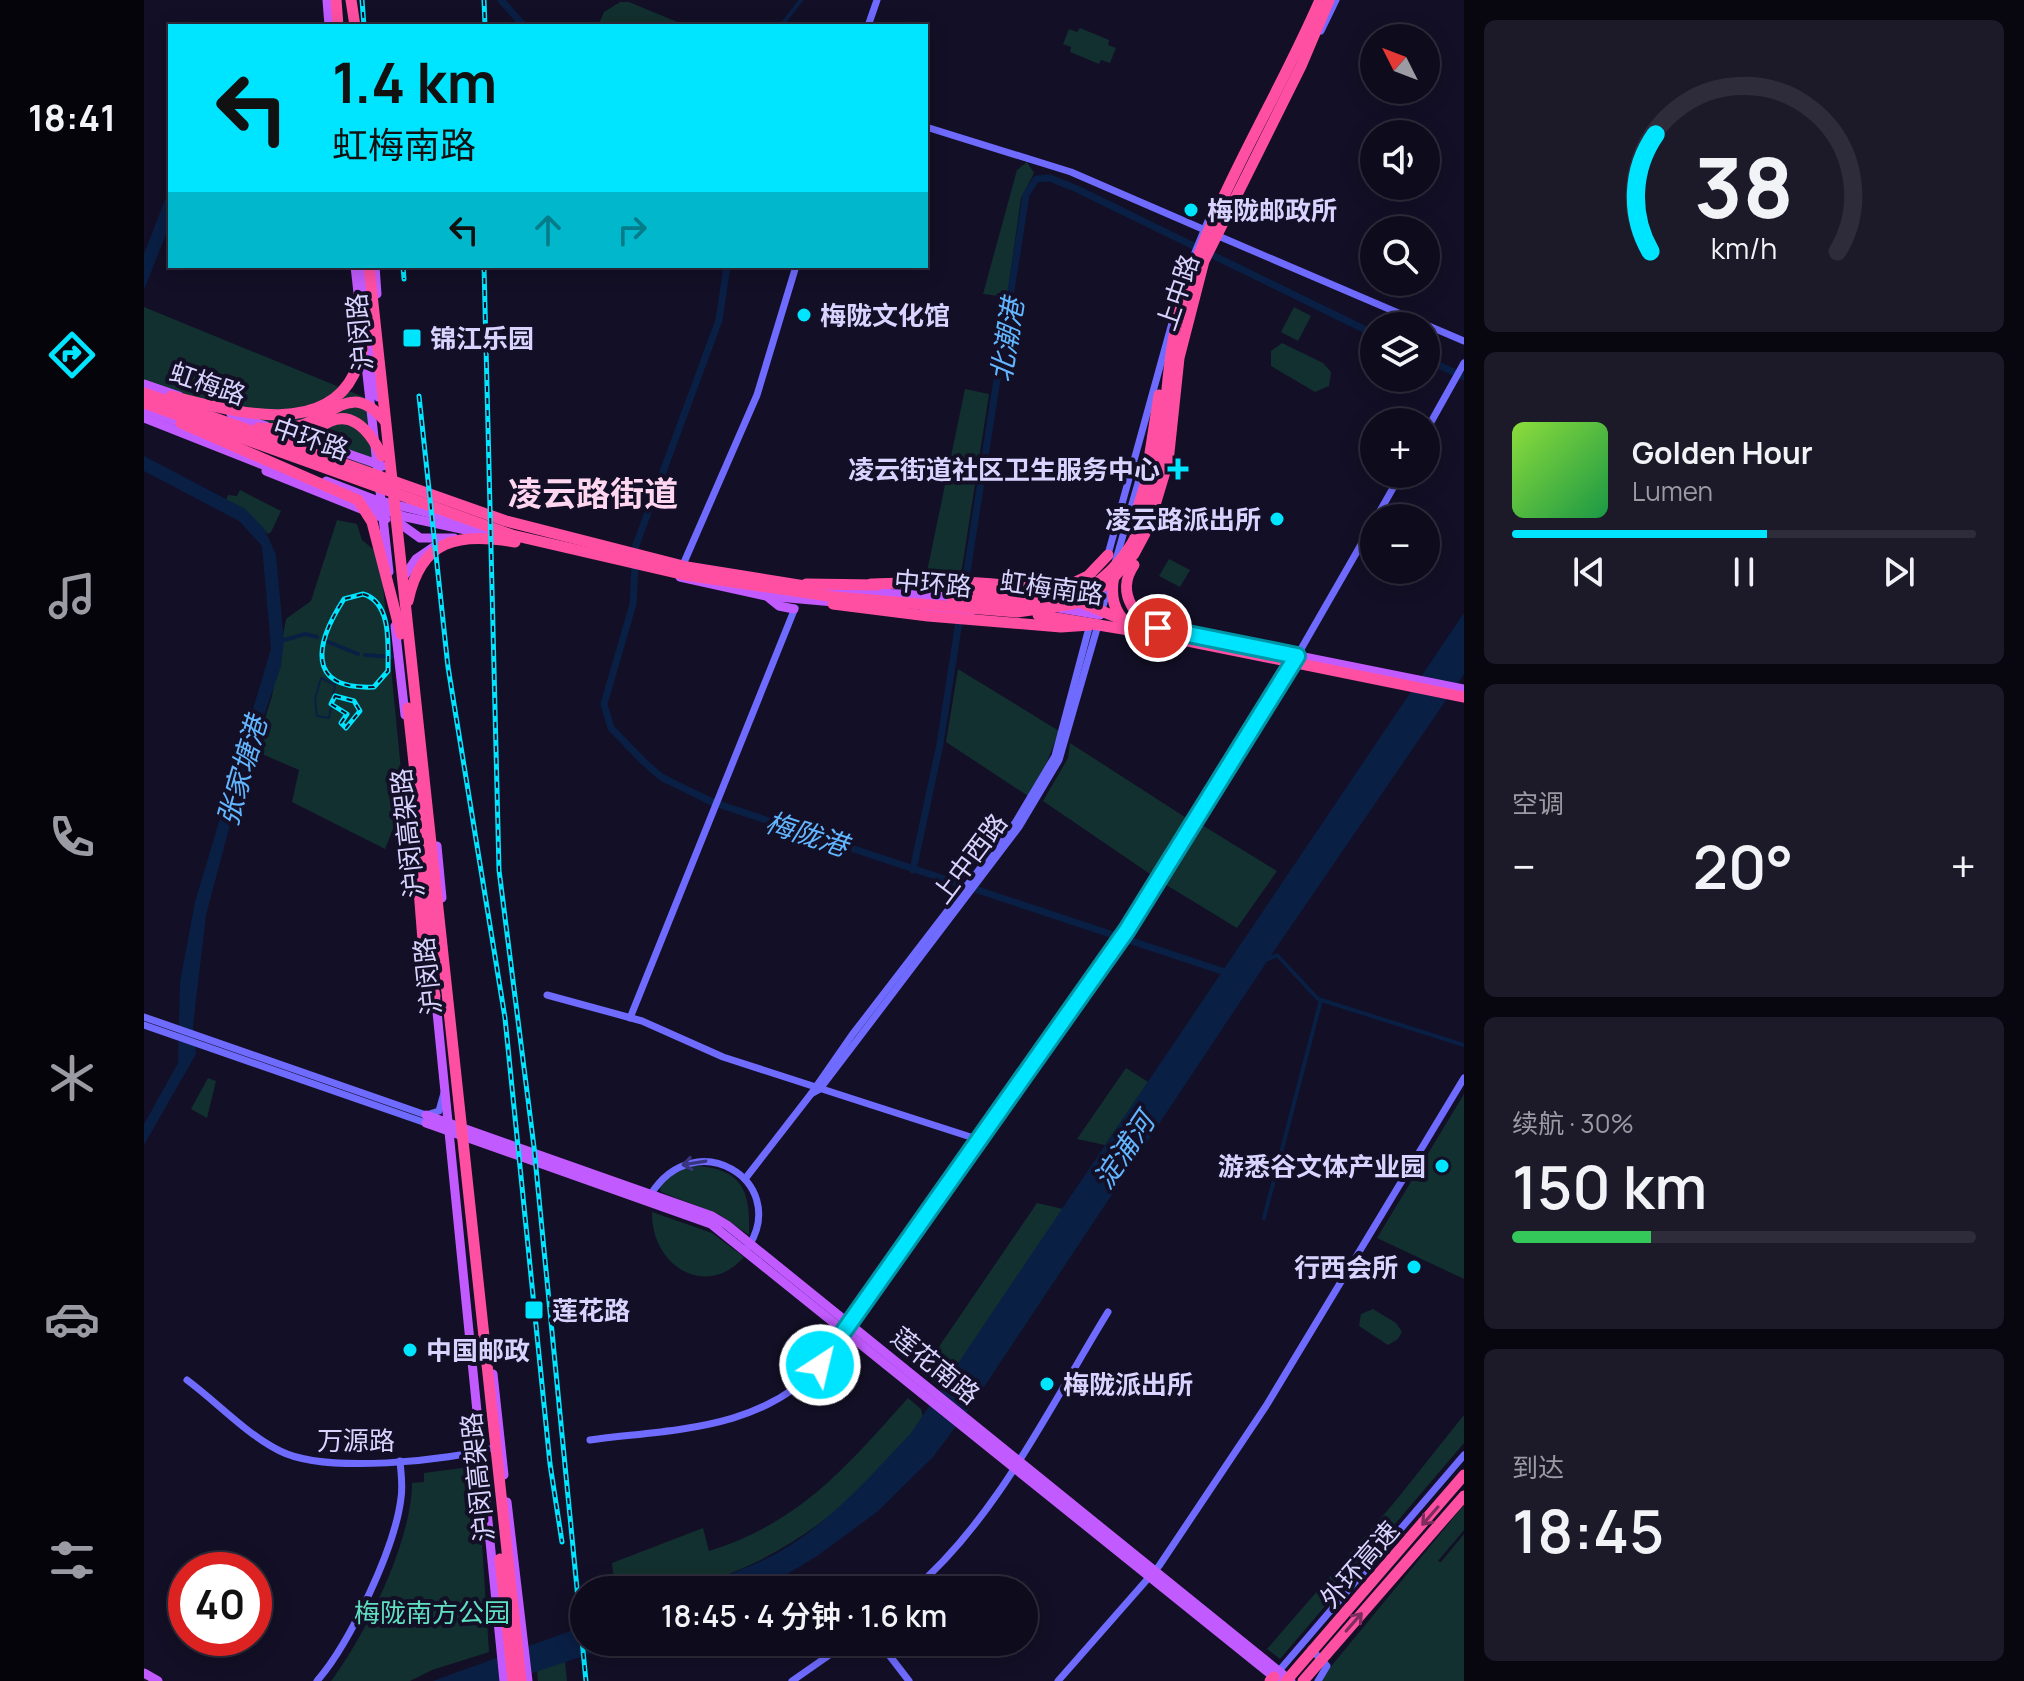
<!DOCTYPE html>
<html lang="zh">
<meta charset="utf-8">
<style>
:root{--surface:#0e0b1c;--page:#1c1929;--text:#f1f3f6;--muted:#9b9ba3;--line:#2e2b3b;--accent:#00e5ff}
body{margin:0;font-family:Manrope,"Noto Sans SC",sans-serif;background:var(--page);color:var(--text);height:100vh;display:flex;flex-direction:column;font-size:30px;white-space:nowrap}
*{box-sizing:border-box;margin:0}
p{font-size:26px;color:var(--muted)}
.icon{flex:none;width:44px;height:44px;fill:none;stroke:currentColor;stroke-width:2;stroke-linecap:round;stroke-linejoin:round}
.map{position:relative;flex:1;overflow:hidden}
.sheet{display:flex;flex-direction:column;gap:20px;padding:20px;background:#08060f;width:560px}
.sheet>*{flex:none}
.top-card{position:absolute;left:24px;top:24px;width:760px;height:244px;border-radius:0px;box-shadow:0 4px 20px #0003,0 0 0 2px var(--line);background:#00e5ff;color:#111;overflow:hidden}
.needle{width:52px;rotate:312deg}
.fabs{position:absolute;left:1216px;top:24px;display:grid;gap:16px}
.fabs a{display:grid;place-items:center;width:80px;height:80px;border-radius:50%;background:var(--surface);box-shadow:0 4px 20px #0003,0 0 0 2px var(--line);font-size:40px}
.speed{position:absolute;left:24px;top:1552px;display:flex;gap:16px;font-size:40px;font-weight:700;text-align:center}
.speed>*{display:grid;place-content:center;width:104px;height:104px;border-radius:50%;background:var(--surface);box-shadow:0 4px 20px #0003,0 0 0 2px var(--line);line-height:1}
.speed .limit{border:12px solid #d22;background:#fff;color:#111}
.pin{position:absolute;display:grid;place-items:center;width:68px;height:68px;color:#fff;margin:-34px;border:4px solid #fff;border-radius:50%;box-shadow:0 2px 8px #0007}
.me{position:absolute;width:88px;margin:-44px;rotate:35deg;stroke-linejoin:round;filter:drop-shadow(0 0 6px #0008)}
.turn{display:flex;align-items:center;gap:28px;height:168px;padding:0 32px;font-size:36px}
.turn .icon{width:104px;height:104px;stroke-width:2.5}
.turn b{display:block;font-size:56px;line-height:68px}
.lanes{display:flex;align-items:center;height:76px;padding:0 32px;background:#0003;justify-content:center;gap:40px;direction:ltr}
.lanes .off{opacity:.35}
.big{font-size:60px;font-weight:600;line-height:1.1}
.sheet .widget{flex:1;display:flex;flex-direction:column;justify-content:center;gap:12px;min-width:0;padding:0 28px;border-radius:12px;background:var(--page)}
.sheet .dial{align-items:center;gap:0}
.dial svg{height:208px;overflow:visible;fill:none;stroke:var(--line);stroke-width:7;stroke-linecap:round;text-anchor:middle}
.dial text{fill:var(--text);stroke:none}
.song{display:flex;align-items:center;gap:24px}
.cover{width:96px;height:96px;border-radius:12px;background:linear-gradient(135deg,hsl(90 70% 55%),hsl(140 70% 35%))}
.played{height:8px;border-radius:4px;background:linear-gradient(90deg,var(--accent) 55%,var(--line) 55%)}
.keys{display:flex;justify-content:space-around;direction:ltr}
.heat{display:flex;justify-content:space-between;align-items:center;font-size:44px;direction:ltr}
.charge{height:12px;border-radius:6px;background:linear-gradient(90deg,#34c759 30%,var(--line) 0)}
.trip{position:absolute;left:426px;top:1576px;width:468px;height:80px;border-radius:40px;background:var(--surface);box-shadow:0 4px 20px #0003,0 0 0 2px var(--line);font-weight:600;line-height:80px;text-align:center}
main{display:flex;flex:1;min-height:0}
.tab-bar{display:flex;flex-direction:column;width:144px;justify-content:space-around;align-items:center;background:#06040b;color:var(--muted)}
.tab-bar .icon{width:56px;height:56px}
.tab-bar .on{color:var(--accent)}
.tab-bar b{font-size:36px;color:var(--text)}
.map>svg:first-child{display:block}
.green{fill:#12302f}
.water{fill:#0a1f44}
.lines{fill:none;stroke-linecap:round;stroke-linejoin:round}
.stream{stroke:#0a1f44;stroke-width:2}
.canal{stroke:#0a1f44;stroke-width:4}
.river{stroke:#0a1f44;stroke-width:7}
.secondary{stroke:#6f6bff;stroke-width:7}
.primary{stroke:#c25bff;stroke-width:9}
.highway{stroke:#ff4fa3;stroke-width:11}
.rail-casing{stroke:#00e5ff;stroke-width:5}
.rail{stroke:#130f26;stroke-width:2;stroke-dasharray:6;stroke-linecap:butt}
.oneway{stroke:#38347d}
.oneway2{stroke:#7d2c5e}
.route-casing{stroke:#0095a6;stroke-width:20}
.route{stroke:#00e5ff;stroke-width:14}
.poi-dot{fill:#00e5ff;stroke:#130f26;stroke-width:3}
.labels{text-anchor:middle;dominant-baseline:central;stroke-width:8;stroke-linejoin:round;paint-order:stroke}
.poi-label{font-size:26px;font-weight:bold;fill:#d9d4ff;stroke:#130f26;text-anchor:start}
.street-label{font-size:26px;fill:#d9d4ff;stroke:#130f26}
.park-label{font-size:26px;fill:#5fe0c0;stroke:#130f26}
.water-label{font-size:28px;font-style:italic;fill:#62b6ff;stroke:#130f26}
.district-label{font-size:34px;font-weight:bold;fill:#ffd6f0;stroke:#130f26}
</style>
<main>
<nav class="tab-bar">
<b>18:41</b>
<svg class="icon on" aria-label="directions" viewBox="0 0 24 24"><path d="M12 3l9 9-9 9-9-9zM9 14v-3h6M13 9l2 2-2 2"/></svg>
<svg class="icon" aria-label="music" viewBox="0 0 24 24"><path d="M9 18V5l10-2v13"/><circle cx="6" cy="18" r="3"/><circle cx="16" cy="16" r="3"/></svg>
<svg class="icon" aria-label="phone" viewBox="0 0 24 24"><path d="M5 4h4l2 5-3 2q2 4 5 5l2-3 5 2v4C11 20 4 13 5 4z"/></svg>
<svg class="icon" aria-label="climate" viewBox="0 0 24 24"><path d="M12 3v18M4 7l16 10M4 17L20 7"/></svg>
<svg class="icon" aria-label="car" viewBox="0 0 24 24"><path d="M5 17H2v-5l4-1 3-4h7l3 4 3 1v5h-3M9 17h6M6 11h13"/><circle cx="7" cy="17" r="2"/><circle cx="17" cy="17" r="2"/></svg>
<svg class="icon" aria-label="filters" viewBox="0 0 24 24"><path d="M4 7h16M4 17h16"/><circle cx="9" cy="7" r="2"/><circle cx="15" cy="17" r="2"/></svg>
</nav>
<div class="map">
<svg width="1320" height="1681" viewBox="0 0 1320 1681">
<rect width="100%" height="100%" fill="#130f26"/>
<!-- green -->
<g class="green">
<polygon points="476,2 485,2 543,26 454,26 460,12"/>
<polygon points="936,28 965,40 964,45 972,48 966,63 957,60 955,64 926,52 927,47 919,44 925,29 933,32"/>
<polygon points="883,162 890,173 877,198 863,297 839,294 873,170"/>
<polygon points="0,307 222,398 230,469 0,381"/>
<polygon points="1150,307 1167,316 1154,341 1137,332"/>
<polygon points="1138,343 1179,363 1187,372 1185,386 1171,392 1127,366 1127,351"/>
<polygon points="821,389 845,394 816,581 781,581"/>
<polygon points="96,490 137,511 127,532 124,534 101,509 82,500 84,495 93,496"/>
<polygon points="193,520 213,524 218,540 236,555 260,801 241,849 148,802 155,770 111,751 128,696 142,619 167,601"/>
<polygon points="1025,559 1046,570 1036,587 1015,576"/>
<polygon points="814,669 915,731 902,765 884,796 802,742"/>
<polygon points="926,743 1044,819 1009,876 899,801 924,758"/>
<polygon points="1058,825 1133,871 1093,928 1019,883"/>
<polygon points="982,1068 1004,1082 961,1145 933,1139"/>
<polygon points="64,1078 72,1081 63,1118 47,1109"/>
<polygon points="1320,1094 1320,1279 1233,1238"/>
<path d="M551,1166C598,1168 607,1191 605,1235L576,1215L517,1192L515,1185L536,1170Z"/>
<polygon points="893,1203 919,1209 798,1389 777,1373"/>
<path d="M508,1212L568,1233L600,1257C562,1300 507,1266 508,1212Z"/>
<polygon points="1229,1309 1252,1323 1258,1332 1254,1339 1244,1345 1215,1326 1217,1314"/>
<path d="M764,1398L777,1409L779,1417C729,1488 655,1550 574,1578C563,1582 551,1589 539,1590C517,1592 493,1590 471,1590L468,1563L559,1528L565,1551C657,1522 702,1467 764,1398Z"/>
<polygon points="1320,1415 1320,1443 1136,1659 1123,1649 1249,1504"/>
<path d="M333,1466L345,1652L288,1670L266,1681H187C222,1635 268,1540 268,1483L280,1482V1473Z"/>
<polygon points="1320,1505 1320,1530 1294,1561 1297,1562 1320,1534 1320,1681 1175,1681"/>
<polygon points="421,1661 423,1681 394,1681 393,1670"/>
</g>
<!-- water -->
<g class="water">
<polygon points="26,187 26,224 0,290 0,254"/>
<polygon points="0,456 101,509 120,528 132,555 140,641 137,666 99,776 62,915 49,1026 52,1054 0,1145 0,1124 34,1063 36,982 51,902 127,649 118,546 95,521 0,471"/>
<path d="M1320,613V674L1132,948L826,1408L789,1457L733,1512L673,1556L617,1590H541C580,1576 620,1564 654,1540C697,1510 732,1470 767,1433Z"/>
<polygon points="440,1626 440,1642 481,1642 365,1681 289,1681"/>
</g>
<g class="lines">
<!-- stream -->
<polygon class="stream" points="177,678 191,685 185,718 173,716 171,699"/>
<!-- canal -->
<g class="canal">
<polyline points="637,26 657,0"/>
<polyline points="137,641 161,634 173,637"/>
<polyline points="182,641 214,654"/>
<polyline points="221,655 248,657"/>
<polyline points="1122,960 1133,955 1174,999 1320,1045"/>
<polyline points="1120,1218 1177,1000"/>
</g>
<!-- river -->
<g class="river">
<polyline points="357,0 380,26"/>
<polyline points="583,266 575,320 492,545 489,604 460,704 467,728 499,761 517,777 568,802 1081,972"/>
<polyline points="1282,359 1320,377"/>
<polyline points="818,603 882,195 892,179 906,178 933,189 1230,334"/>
<polyline points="769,870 796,744 816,615"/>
</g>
<!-- secondary -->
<g class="secondary">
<polyline points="724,26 733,0"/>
<polyline points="1177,31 1192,0"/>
<polyline points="782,127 927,172 1061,230"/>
<polyline points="1072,235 1320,341"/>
<polyline points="1047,262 1073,199"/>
<polyline points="1282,431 1320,363"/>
<polyline points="1232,518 1257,474"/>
<polyline points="963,558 1028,323"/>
<polyline points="971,563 1001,459"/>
<polyline points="538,567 613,395 652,266"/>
<polyline points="957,613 966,582"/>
<polyline points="403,995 498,1021 579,1057 836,1140"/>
<polyline points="0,1017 282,1115 295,1111 300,1093"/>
<polyline points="486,1018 651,608"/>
<polyline points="0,1025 282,1123"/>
<polyline points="667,1094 708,1035 871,823 911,756 946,624"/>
<polyline points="601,1179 667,1094 676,1089 875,827 915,760 954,625"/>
<path d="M507,1194C551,1124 645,1180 605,1246"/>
<path d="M43,1380C74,1403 102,1434 136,1451C182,1474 303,1461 353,1447"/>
<path d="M446,1440C528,1429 617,1431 676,1365L983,930L1153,656L1230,522"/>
<path d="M769,1590C854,1517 906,1406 964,1312"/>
<polyline points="735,1642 765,1681"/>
<polyline points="1167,1649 1183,1666 1174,1681"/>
<polyline points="1134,1672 1320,1455"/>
<path d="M173,1681C206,1643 251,1548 257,1498C259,1486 257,1473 256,1461"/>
<polyline points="648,1681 704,1642"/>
<polyline points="914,1681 1015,1566 1122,1406 1320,1078"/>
</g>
<!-- primary -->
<g class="primary">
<polyline points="183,0 185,26"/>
<polyline points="211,266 245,572"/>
<polyline points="218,266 234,397"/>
<polyline points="231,266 233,294"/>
<polyline points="0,384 35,396"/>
<polyline points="0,409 42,425"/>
<polyline points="87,414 122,426"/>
<polyline points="0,418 132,470"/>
<polyline points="136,430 239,466"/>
<polyline points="122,471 242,519"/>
<polyline points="182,481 229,499 329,524"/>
<polyline points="213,501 262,517 345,535"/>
<polyline points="251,520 276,538 310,538"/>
<polyline points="261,575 272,559 294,544"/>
<polyline points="536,577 622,596 690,602"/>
<polyline points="677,590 813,597"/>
<polyline points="625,598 635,606 650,609"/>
<polyline points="915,608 956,615"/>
<polyline points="780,610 826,614"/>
<polyline points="982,621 1320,689"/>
<polyline points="251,626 261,715"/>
<polyline points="293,846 298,898"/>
<polyline points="291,992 360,1681"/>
<polyline points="282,1115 568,1216 583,1225 1147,1681"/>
<polyline points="282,1123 567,1224 1135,1681"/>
<polyline points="349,1374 360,1475"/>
<polyline points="363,1502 384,1681"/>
<polyline points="0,1673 14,1681"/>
</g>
<!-- highway -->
<g class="highway">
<polyline points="192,0 194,26"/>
<polyline points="207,0 211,26"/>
<polyline points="225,266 377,1681"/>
<polyline points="0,393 362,521 543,567 667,587"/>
<path d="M27,396C81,409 178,440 210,374C219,357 221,338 224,319"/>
<polyline points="0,403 368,535 541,575 691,597 873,612 929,604 966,582 990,554 1004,528 1024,462 1035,358 1060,261 1157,66 1185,0"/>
<polyline points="37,423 214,500 228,522 257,634"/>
<path d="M114,428C129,429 143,430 158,425C192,413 208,383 240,420"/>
<path d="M166,458L174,429C204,404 225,429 238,456"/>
<polyline points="987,530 1001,485 1015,395"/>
<path d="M990,565C970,594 993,623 1024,633"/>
<path d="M970,576C965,600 972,619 994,631L1320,697"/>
<polyline points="662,584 733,585"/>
<path d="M727,584C782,582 844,579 899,591C927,597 954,610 980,620"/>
<path d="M948,586C1036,526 1010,399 1036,310C1067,201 1131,104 1176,0"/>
<polyline points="834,592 892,595"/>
<polyline points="909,593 944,576 964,555"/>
<polyline points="808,599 891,604"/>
<path d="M264,601C277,539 314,532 371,542"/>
<polyline points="689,604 784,616 917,627 946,625"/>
<polyline points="894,615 991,631"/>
<polyline points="264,708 292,966"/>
<polyline points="271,839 280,953 291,996"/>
<polyline points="356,1559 369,1681"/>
<polyline points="1126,1681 1130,1677"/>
<polyline points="1142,1681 1320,1475"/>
<polyline points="1159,1681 1320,1496"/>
</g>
<!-- rail casing -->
<g class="rail-casing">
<g id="rail">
<polyline points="218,0 220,26"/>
<polyline points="340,0 341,26"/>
<polyline points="259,266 260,279"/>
<polyline points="340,266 355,870 390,1147 442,1681"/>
<polyline points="275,396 304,667 361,1018 406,1464 418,1542"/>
<path d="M219,594C248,602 244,645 244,671L230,687C160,690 172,642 200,599Z"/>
<polygon points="191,696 210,701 216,711 202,728 197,723 203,714 187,704"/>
</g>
</g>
<!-- rail -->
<use href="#rail" class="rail"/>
</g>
<!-- one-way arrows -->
<defs><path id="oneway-shaft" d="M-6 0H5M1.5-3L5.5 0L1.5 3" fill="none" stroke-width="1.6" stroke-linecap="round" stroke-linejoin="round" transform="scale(2)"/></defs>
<use class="oneway" href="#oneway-shaft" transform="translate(550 1163) rotate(171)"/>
<g class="oneway2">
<use href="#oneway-shaft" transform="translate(1286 1516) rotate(131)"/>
<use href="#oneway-shaft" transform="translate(1210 1622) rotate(-49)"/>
</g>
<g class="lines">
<!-- route casing -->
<g class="route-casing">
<polyline id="route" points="676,1365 983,930 1153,656 1014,628"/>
</g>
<!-- route -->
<use href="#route" class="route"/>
</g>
<!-- markers -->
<g class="poi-dot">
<circle cx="1047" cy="210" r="8"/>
<circle cx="660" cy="315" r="8"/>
<rect x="258" y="328" width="20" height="20" rx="4"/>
<path d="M1030 457h8v8h8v8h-8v8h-8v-8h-8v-8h8z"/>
<circle cx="1133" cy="519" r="8"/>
<circle cx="1298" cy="1166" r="8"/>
<circle cx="1270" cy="1267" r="8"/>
<rect x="380" y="1300" width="20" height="20" rx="4"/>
<circle cx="266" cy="1350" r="8"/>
<circle cx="903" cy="1384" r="8"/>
</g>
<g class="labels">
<!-- poi labels -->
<g class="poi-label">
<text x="1063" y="210">梅陇邮政所</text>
<text x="676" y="315">梅陇文化馆</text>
<text x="286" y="338">锦江乐园</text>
<text x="1016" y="469" text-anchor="end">凌云街道社区卫生服务中心</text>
<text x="1117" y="519" text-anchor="end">凌云路派出所</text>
<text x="1282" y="1166" text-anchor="end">游悉谷文体产业园</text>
<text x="1254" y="1267" text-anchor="end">行西会所</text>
<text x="408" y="1310">莲花路</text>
<text x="282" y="1350">中国邮政</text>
<text x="919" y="1384">梅陇派出所</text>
</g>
<!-- street labels -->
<g class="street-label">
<text transform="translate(1033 292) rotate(-71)">上中路</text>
<text transform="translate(215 332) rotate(-95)">沪闵路</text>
<text transform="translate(64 383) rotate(19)">虹梅路</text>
<text transform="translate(167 438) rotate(19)">中环路</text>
<text transform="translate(789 583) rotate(5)">中环路</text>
<text transform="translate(908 587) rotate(8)">虹梅南路</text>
<text transform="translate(263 833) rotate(-96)">沪闵高架路</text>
<text transform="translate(825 858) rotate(-53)">上中西路</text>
<text transform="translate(283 976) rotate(-96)">沪闵路</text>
<text transform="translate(792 1365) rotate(39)">莲花南路</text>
<text x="212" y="1440">万源路</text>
<text transform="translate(333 1477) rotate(-96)">沪闵高架路</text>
<text transform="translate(1215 1564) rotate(-49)">外环高速</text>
</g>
<!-- park labels -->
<g class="park-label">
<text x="288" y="1612">梅陇南方公园</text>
</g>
<!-- water labels -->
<g class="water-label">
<text transform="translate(862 340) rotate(-81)">北潮港</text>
<text transform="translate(97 771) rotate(-74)">张家塘港</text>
<text transform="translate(663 833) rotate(18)">梅陇港</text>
<text transform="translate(979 1150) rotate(-56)">淀浦河</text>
</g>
<!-- district labels -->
<g class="district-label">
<text x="449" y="493">凌云路街道</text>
</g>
</g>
</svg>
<div class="fabs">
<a><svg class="needle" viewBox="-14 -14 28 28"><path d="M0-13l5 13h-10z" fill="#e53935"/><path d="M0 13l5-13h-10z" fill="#9b9ba3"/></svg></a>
<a><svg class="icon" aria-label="sound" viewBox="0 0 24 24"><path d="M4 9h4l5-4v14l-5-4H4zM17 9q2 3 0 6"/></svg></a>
<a><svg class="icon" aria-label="search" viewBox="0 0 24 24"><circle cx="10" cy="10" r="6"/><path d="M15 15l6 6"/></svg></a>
<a><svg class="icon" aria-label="layers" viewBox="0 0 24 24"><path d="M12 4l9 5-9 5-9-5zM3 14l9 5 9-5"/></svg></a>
<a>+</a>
<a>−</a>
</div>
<div class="speed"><div class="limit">40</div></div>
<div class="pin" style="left:1014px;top:628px;background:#d93025"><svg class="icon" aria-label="arrive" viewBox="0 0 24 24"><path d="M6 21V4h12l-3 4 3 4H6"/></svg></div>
<svg class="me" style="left:676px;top:1365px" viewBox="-20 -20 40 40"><circle r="17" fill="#00e5ff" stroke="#fff" stroke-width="3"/><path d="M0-11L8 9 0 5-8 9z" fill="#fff"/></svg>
<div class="trip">18:45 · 4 分钟 · 1.6 km</div>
<div class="top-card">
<div class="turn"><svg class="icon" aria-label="left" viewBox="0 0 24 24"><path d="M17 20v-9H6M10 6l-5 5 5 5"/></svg><div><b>1.4 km</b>虹梅南路</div></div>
<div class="lanes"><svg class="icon" aria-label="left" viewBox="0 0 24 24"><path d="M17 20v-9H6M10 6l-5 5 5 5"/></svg><svg class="icon off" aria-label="ahead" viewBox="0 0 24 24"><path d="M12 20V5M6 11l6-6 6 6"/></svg><svg class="icon off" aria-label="right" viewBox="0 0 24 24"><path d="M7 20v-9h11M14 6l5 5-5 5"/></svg></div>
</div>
</div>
<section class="sheet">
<div class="widget dial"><svg viewBox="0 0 100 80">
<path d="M14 69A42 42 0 1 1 86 69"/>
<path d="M14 69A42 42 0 0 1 16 24" stroke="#00e5ff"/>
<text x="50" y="56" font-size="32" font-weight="700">38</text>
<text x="50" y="72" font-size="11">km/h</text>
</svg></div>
<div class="widget">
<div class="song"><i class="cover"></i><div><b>Golden Hour</b><p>Lumen</p></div></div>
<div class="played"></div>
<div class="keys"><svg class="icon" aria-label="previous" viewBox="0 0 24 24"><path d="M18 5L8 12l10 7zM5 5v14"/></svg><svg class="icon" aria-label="pause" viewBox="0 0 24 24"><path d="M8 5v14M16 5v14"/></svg><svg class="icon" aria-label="next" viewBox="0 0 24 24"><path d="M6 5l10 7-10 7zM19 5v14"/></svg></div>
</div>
<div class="widget"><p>空调</p>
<div class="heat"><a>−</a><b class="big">20°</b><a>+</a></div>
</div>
<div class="widget"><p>续航 · 30%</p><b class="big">150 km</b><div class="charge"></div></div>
<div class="widget"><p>到达</p><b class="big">18:45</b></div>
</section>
</main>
